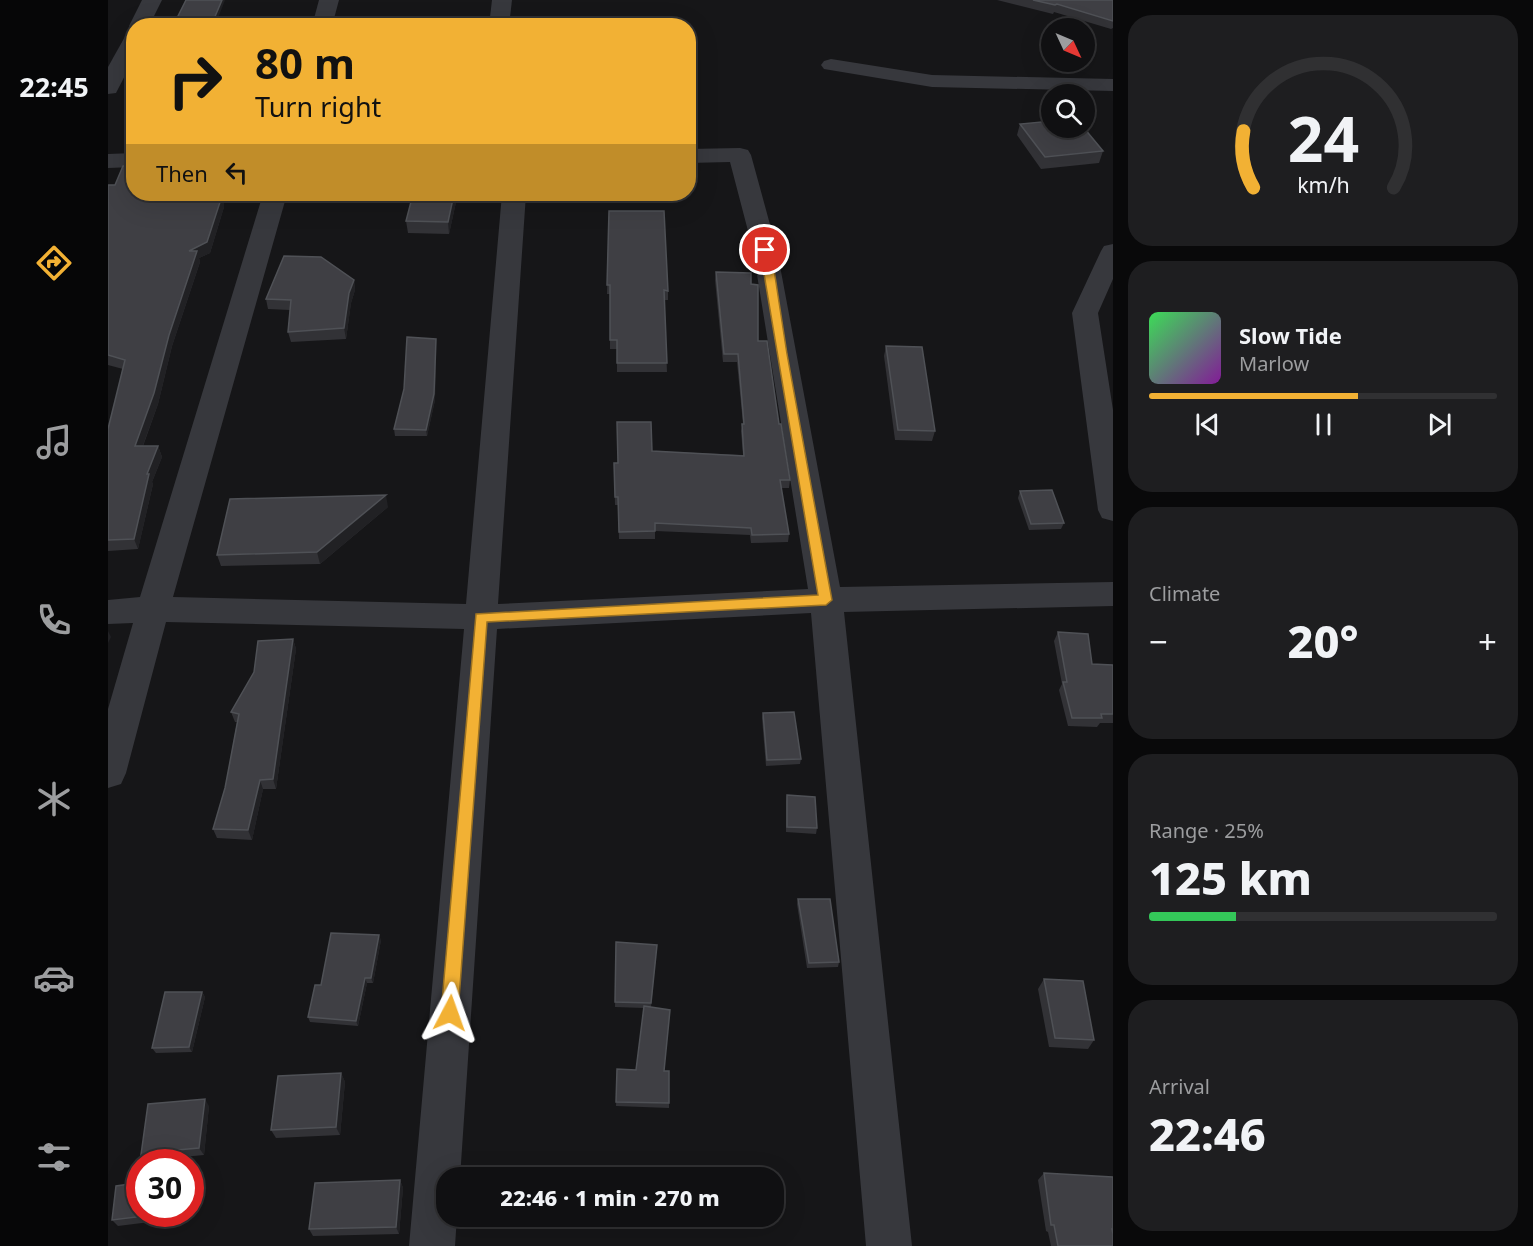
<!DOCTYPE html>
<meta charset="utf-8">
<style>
:root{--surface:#101012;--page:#1e1e20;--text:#f1f3f6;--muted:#9c9d9f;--line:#303032;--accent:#f2b134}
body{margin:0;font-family:"Noto Sans",sans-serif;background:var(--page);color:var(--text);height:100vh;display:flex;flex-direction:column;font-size:22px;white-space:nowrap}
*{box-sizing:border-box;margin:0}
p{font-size:20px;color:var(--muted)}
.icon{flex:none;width:33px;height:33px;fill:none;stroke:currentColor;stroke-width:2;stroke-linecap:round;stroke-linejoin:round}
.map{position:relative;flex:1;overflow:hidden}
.sheet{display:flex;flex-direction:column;gap:15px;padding:15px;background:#09090a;width:420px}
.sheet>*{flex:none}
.guide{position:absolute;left:18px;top:18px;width:570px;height:183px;border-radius:24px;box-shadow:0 6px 24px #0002,0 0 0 2px var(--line);background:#f2b134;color:#111;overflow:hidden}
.needle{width:39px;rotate:134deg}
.tools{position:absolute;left:933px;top:18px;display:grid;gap:12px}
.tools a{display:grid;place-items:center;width:54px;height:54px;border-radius:50%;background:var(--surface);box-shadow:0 6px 24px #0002,0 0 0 2px var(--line);font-size:30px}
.speed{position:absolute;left:18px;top:1149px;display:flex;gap:12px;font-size:30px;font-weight:700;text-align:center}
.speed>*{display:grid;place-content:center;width:78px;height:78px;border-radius:50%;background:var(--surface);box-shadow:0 6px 24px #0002,0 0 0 2px var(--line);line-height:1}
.speed .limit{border:9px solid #d22;background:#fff;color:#111}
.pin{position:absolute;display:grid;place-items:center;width:51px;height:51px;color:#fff;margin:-26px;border:3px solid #fff;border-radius:50%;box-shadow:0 2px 6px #0007}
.me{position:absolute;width:66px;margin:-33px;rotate:4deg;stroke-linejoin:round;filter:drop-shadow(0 0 4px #0008)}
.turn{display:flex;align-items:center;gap:21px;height:126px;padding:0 30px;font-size:27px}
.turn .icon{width:78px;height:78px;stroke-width:2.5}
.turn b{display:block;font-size:42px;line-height:51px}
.then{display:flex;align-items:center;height:57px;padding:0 30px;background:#0003;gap:12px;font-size:22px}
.big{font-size:45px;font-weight:800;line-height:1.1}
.sheet .card{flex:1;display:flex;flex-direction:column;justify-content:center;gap:9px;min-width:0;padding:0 21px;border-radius:24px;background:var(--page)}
.sheet .dial{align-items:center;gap:0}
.dial svg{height:156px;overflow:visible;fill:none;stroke:var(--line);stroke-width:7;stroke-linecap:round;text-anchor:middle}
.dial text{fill:var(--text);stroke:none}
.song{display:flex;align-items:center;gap:18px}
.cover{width:72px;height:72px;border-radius:9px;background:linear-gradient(135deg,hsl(130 70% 55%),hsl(290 70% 35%))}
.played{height:6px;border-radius:3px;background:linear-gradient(90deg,var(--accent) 60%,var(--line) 60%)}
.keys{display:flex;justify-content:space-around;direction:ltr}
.heat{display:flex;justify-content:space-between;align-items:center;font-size:33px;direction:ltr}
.charge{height:9px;border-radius:4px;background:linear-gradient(90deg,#34c759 25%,var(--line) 0)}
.trip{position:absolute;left:328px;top:1167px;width:348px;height:60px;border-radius:24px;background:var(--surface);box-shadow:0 6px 24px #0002,0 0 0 2px var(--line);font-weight:800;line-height:60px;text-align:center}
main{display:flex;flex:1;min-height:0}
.menu{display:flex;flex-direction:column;width:108px;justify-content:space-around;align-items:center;background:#060607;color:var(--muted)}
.menu .icon{width:42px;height:42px}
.menu .selected{color:var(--accent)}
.menu b{font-size:27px;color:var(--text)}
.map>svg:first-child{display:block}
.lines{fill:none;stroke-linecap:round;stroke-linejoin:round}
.minor{fill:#37383d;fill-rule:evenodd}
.wall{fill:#323236}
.shaded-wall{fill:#212124}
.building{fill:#3f3f44;stroke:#4f5156;stroke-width:1.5}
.route{fill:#f2b134;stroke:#9d7322;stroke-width:1.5}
</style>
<main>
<nav class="menu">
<b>22:45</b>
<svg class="icon selected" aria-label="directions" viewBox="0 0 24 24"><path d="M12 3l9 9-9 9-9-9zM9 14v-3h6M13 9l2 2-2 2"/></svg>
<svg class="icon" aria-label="music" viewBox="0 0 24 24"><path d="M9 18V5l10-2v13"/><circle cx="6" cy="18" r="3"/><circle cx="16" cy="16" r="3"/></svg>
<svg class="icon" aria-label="phone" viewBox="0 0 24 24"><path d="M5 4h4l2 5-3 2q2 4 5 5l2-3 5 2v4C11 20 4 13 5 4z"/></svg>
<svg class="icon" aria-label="climate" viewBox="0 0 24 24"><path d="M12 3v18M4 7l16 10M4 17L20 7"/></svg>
<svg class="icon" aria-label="car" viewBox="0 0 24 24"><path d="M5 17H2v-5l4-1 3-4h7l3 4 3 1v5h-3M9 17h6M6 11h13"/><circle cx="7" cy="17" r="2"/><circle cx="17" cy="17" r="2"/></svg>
<svg class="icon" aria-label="filters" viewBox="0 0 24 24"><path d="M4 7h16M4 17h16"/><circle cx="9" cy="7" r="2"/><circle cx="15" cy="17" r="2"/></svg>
</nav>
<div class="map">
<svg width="1005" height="1246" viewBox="0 0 1005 1246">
<rect width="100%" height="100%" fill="#161618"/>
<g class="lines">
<!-- minor -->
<g class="minor">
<polygon points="34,0 54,0 41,26 26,26 24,30 21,26"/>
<polygon points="211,0 231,0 224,26 204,26"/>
<polygon points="384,0 404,0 401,26 381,26"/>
<polygon points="26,31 26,58 8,93 0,94 0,67 19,33"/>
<polygon points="723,59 824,75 1005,79 1005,91 824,87 716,69 713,65 716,61"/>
<polygon points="632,148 640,150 643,155 669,250 732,587 1005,582 1005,606 736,612 804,1246 758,1246 703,613 389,629 352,1178 339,1178 339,1216 349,1216 347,1246 301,1246 356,629 58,622 18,773 13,784 0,788 0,709 25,623 0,624 0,600 32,597 155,194 179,194 65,597 358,604 394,194 418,194 390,604 700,589 645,250 622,162 580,163 580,149"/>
<polygon points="26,153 26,167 0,168 0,154"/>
<polygon points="1005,244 1005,279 990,313 1005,410 1005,521 994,518 990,510 964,313 993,251 996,246"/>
</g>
</g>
<!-- wall -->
<g class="wall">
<polygon points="889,0 1005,0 1005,28 1003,29 946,12 945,14"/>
<polygon points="912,124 995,151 991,163 933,169 909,135"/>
<polygon points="0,185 116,198 116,207 102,253 91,258 92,262 64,346 50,404 35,446 50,446 54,457 44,482 45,484 30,549 0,551 0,429 15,369 0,365"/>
<polygon points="305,194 347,194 348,202 341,234 300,233 298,221"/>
<polygon points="501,211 560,291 560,300 556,300 559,372 509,372 509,349 502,349 502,294 499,294"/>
<polygon points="608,272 643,284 650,341 671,424 682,480 681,488 673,488 681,534 680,542 643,543 642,535 547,531 547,539 511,539 510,505 507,505 506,463 510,463 544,451 635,455 633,431 635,424 629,362 615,362 607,280"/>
<polygon points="246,280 247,290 243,303 238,339 183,342 180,332 182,310 160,309 158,299"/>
<polygon points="328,339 328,345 327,400 319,436 287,436 286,429"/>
<polygon points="778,346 827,431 824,441 787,440 776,356"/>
<polygon points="912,491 956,523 953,529 921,530 910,498"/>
<polygon points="280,507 212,564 113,566 109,555"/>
<polygon points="950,632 984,664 1005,665 1005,723 992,723 989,727 960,726 951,690 954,684 946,641"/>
<polygon points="185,639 188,649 168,789 155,789 144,840 109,838 105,829 117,788 129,722 127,722 123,712"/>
<polygon points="655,713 693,759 692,764 658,766 654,718"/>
<polygon points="679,795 709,828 708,834 678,832 678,801"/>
<polygon points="690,899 731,962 730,967 699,968 689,904"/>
<polygon points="273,940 265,983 259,983 250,1026 202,1022 200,1017 213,985"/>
<polygon points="508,942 549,945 543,1007 556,1071 561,1103 561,1108 508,1106 509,1069 528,1070 536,1008 507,1007"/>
<polygon points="936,979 986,1040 980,1049 941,1047 930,989"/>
<polygon points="94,992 97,997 84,1052 48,1053 44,1048"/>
<polygon points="233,1073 237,1082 232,1135 168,1138 163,1130"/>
<polygon points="101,1106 96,1155 64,1158 63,1162 32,1162"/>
<polygon points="936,1173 1005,1177 1005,1246 943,1246 940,1232 938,1231 930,1180"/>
<polygon points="292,1180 295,1188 291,1234 205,1236 201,1229"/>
<polygon points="32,1214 59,1214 58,1220 10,1226 4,1220"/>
</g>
<!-- shaded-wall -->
<g class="shaded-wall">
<polygon points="114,0 117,0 107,26 103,26"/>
<polygon points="114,194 115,194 116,198 116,207 102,253 91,258 92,262 64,346 50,404 31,456 27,446 81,251"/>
<polygon points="346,194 347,194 348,202 341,234 340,222"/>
<polygon points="246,280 247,290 243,303 238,339 236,328 241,293"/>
<polygon points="328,339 328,345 327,400 319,436 318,430"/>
<polygon points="50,446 54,457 44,482 45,484 30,549 26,539 39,474"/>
<polygon points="278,495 280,507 212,564 209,552"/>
<polygon points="0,631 3,637 0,643"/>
<polygon points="185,639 188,649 168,789 165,779"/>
<polygon points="152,780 155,789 144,840 140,830"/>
<polygon points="271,935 273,940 265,983 263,978"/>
<polygon points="257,978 259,983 250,1026 248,1021"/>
<polygon points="94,992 97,997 84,1052 81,1047"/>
<polygon points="233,1073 237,1082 232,1135 228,1127"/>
<polygon points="97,1099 101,1106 96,1155 91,1148"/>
<polygon points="58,1151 64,1158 63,1162 57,1162"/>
<polygon points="292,1180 295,1188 291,1234 288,1227"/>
<polygon points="53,1214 59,1214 58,1220"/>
</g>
<!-- building -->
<g class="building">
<polygon points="78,0 114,0 103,26 66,26 69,18"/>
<polygon points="925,0 1005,0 1005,21 949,4 947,5"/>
<polygon points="944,121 944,128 976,128 995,151 937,157 912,124"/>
<polygon points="15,166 26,166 26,194 114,194 114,196 99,242 81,251 89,251 61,335 46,393 27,446 50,446 39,474 41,474 26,539 0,540 0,429 17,360 0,355 0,185 7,185"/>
<polygon points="305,194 346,194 340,222 298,221"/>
<polygon points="501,211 556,211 560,291 556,290 559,363 509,363 509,340 502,340 502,285 499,285"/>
<polygon points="176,256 213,257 246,280 241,293 236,328 180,332 183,300 158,299"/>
<polygon points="608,272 643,273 643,284 650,285 650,341 659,341 671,424 673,424 682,480 672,480 681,534 644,535 643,528 547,523 547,531 511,532 510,497 507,497 506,463 510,463 509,422 543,422 544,451 636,456 634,424 636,424 630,354 616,354"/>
<polygon points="299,337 328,339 326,394 318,430 286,429 296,389"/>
<polygon points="778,346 814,347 827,431 790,430"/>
<polygon points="944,490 956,523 923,524 912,491"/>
<polygon points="278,495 209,552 109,555 122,499"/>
<polygon points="950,632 980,634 984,664 1005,665 1005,714 993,714 994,718 964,718 955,682 959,682"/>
<polygon points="185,639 165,779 152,780 140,830 105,829 117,788 131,714 123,712 146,672 150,641"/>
<polygon points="686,712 693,759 659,760 655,713"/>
<polygon points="679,795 707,797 709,828 679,827"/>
<polygon points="690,899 722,899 731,962 701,963"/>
<polygon points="223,933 271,935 263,978 257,978 248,1021 200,1017 207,985 213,985"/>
<polygon points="508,942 549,945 543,1003 507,1002"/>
<polygon points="936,979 975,981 986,1040 947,1038"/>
<polygon points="57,992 94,992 81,1047 44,1048"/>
<polygon points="536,1006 562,1010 556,1071 561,1071 561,1103 508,1102 509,1069 528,1070"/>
<polygon points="233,1073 228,1127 163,1130 170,1076"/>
<polygon points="97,1099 91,1148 58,1151 57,1162 32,1162 40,1104"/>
<polygon points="32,1166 32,1214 53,1214 4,1220 8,1186 29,1183"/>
<polygon points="936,1173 1005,1177 1005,1229 1004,1229 1005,1234 1005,1246 950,1246 946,1225 943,1225"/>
<polygon points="292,1180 288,1227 201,1229 207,1183"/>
</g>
<!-- route -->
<polygon class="route" points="657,247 663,250 679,354 724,600 718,605 379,622 350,1013 348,1019 342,1021 336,1019 333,1013 368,614 710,595 652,250"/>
</svg>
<div class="tools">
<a><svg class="needle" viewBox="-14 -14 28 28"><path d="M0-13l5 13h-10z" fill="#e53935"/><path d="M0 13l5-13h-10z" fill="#9c9d9f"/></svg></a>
<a><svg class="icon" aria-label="search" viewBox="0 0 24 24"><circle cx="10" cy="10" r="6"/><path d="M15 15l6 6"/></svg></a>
</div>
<div class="speed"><div class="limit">30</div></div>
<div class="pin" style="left:657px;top:250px;background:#d93025"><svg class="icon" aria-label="arrive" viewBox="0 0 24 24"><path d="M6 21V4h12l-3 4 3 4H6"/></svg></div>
<svg class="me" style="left:342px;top:1013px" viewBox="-20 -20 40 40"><path d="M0-17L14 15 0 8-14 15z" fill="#f2b134" stroke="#fff" stroke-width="4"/></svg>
<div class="trip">22:46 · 1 min · 270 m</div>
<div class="guide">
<div class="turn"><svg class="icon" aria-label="right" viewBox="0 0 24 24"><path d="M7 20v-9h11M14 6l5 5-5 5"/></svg><div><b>80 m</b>Turn right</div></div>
<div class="then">Then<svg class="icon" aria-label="left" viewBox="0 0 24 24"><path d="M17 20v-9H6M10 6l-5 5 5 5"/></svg></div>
</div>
</div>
<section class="sheet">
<div class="card dial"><svg viewBox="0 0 100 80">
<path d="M14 69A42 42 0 1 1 86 69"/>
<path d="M14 69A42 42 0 0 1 9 40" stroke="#f2b134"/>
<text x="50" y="56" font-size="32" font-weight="700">24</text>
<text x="50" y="72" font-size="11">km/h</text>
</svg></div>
<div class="card">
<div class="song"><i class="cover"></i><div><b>Slow Tide</b><p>Marlow</p></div></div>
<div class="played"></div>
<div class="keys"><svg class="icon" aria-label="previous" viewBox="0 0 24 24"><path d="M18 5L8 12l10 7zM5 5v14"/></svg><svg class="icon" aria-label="pause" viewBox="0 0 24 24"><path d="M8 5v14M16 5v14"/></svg><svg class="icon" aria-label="next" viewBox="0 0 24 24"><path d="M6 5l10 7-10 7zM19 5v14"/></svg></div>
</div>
<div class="card"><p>Climate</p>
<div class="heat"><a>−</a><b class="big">20°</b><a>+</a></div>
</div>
<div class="card"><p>Range · 25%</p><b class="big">125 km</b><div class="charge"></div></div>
<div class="card"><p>Arrival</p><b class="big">22:46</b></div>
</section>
</main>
